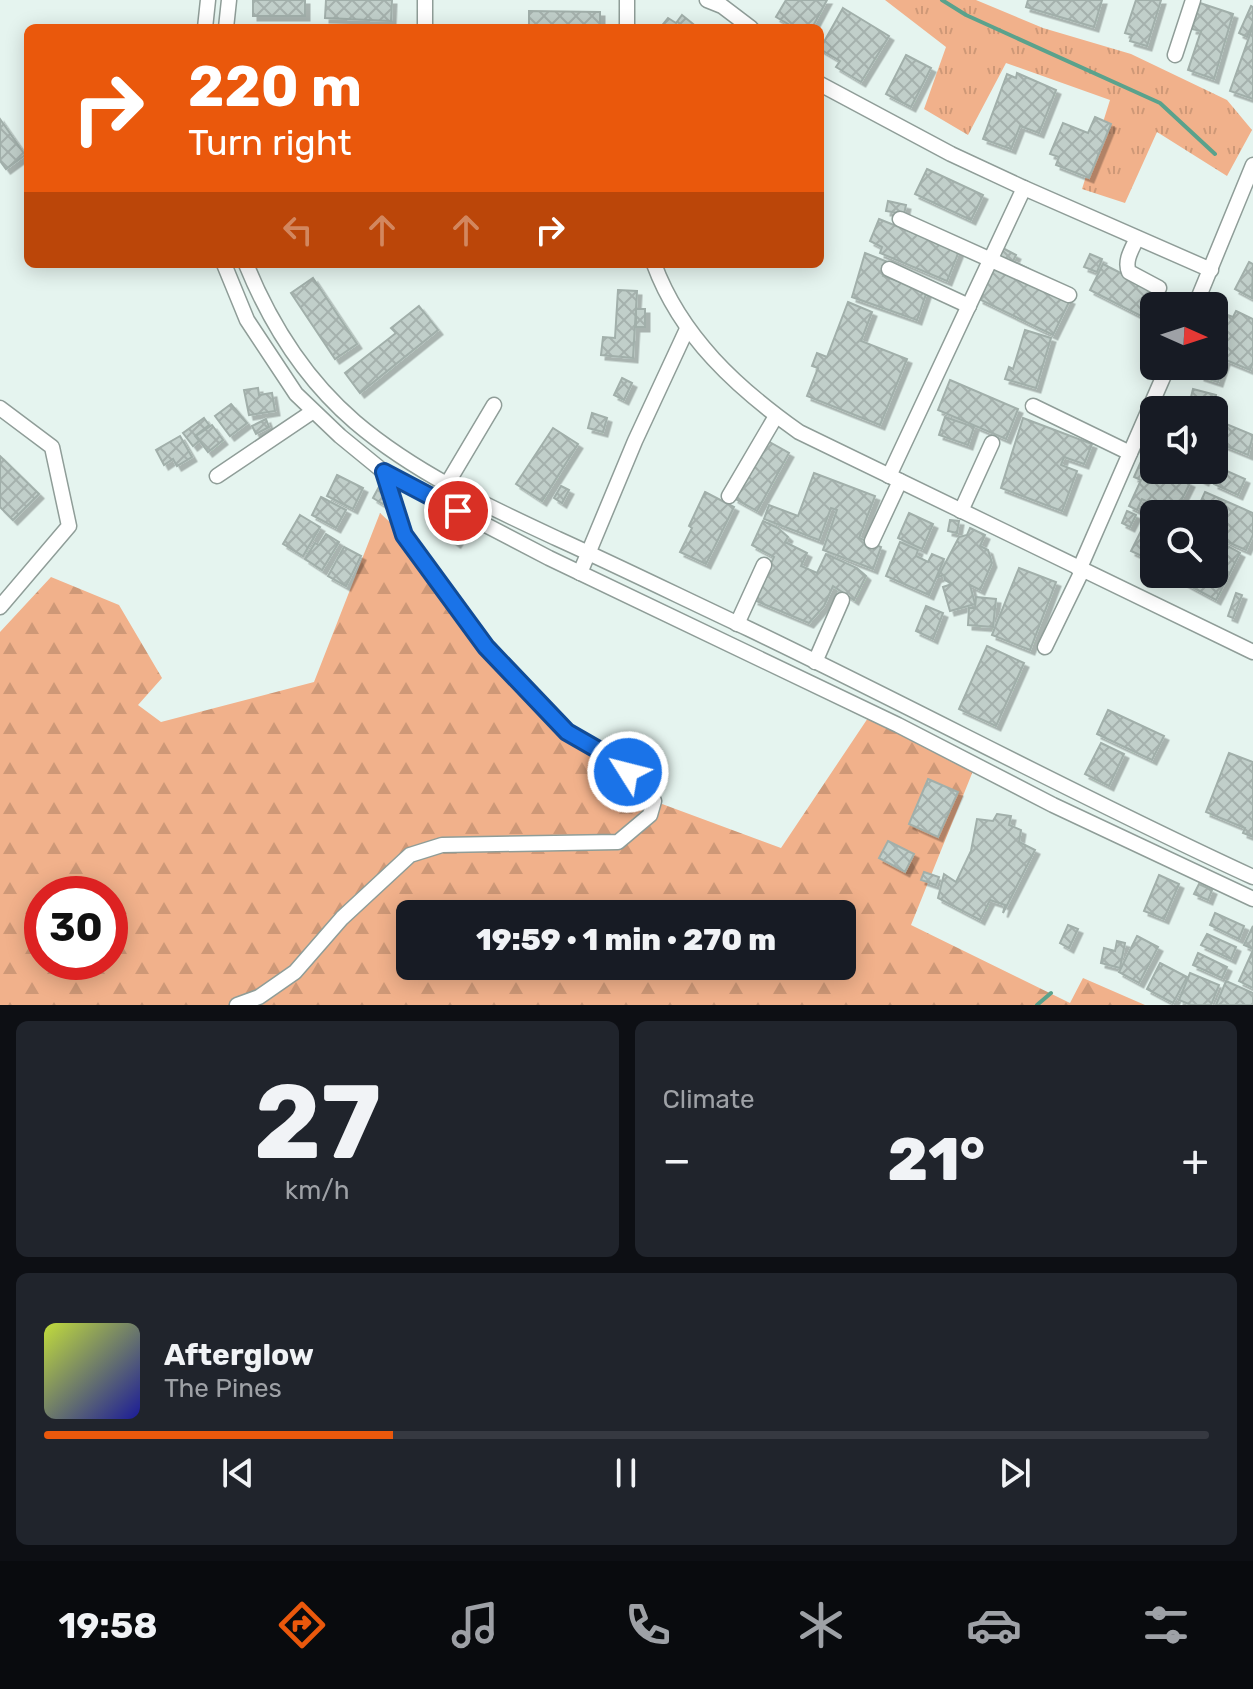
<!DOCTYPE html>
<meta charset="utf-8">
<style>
:root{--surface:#171b24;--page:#20242c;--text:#f1f3f6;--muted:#9ea1a6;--line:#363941;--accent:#ea580c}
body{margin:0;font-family:Rubik,sans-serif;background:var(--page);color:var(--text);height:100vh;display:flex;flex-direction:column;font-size:30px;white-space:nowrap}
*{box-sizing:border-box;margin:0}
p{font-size:26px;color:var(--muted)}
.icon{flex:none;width:44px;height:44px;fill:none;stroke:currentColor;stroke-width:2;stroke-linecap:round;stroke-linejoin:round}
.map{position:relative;height:1005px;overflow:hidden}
.side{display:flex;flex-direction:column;gap:16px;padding:16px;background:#0d0f14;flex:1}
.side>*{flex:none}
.top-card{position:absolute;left:24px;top:24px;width:800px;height:244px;border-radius:12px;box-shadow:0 4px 20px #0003;background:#ea580c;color:#fff;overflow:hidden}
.needle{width:52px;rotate:93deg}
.tools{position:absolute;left:1140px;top:292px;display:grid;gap:16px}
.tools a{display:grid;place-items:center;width:88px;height:88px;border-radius:12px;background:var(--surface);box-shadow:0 4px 20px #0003;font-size:40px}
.speed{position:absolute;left:24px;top:876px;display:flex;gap:16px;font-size:40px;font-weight:700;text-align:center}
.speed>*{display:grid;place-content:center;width:104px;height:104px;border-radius:50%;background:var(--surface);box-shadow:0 4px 20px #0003;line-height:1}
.speed .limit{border:12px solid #d22;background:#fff;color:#111}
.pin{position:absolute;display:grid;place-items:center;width:68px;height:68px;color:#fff;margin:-34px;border:4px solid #fff;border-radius:50%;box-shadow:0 2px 8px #0007}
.me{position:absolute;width:88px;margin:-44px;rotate:306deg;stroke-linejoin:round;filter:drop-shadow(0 0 6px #0008)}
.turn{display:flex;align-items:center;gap:28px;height:168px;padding:0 32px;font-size:36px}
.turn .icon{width:104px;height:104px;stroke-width:2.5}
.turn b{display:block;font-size:56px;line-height:68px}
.lanes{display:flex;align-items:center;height:76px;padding:0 32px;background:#0003;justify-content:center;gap:40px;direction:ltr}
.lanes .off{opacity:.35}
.big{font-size:60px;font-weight:800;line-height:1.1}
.side .card{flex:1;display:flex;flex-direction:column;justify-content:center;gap:12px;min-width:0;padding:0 28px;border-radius:12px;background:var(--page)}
.side .dial{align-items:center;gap:0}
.dial b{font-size:104px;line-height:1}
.song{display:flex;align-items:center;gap:24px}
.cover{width:96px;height:96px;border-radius:12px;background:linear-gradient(135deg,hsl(70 70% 55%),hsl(240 70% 35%))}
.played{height:8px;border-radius:4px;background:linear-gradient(90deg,var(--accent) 30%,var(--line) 30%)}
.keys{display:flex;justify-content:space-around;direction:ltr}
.heat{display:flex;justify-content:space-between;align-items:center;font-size:44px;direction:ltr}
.side .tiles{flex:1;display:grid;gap:16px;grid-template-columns:1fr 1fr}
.card:last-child{grid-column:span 2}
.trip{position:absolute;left:396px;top:900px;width:460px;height:80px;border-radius:12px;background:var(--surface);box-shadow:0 4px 20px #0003;font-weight:800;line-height:80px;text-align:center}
.tabs{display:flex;height:128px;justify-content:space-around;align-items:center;background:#090b0e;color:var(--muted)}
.tabs .icon{width:56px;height:56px}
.tabs .current{color:var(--accent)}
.tabs b{font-size:36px;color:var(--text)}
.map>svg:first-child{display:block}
.grass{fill:url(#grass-tufts)}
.forest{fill:url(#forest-firs);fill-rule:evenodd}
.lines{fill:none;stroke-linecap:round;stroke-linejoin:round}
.stream{stroke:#5aa28c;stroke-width:4}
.building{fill:url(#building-cross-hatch);stroke:#a1afaa;stroke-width:2;filter:url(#shadow)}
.minor-casing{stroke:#8f9d98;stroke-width:17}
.minor{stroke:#fff;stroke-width:14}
.route-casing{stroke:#114b97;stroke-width:20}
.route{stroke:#1a73e8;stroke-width:14}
</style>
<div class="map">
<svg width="1253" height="1005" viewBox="0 0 1253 1005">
<defs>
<pattern id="grass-tufts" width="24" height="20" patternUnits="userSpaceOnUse" patternTransform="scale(2)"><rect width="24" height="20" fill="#f1b18b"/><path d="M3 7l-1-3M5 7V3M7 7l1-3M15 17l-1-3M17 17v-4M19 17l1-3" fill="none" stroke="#ce9877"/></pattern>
<pattern id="forest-firs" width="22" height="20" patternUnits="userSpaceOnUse" patternTransform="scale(2)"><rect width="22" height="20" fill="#f1b18b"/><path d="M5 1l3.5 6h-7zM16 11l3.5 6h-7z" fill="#ce9877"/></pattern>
<pattern id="building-cross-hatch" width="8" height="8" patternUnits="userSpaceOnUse" patternTransform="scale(2)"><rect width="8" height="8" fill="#c1cfca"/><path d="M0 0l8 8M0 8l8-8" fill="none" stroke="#a5b1ad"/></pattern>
<filter id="shadow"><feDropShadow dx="4.5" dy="4.5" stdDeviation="0" flood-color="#0004"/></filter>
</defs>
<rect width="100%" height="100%" fill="#e5f4ef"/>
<!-- grass -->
<polygon class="grass" points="885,0 976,0 1043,28 1131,54 1227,100 1252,130 1227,176 1157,132 1125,203 1082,189 1110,100 1006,63 968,135 924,109 946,47"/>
<!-- forest -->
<path class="forest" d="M380,513L404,535L486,647L567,732L614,759L654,801L781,848L872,712L975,766L911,925L1070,1003L1083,978L1145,1005H0V632L51,577L119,605L162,678L138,705L161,722L314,682ZM42,894H110V962H42ZM410,914H842V966H410Z"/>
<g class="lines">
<!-- stream -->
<g class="stream">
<polyline points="942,0 966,15 1160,103 1215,154"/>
<polyline points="1037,1005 1051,993"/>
</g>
</g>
<!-- building -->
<g class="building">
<rect x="253" y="0" width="52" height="16"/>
<polygon points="326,0 392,0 391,21 325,18"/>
<polygon points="786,0 827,0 812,28 806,25 804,28 795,28 776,17"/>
<polygon points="1028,0 1102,0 1094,27 1026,7"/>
<polygon points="1136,0 1161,0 1147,46 1130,41 1132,35 1125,33"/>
<polygon points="1200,3 1233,14 1214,79 1188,70 1201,31 1192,29"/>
<polygon points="1251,6 1253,7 1253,23 1247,37 1239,33"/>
<polygon points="843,8 889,36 861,82 836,67 840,61 820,49"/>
<polygon points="529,11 600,12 600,28 529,28"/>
<polygon points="682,15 698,28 660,28 668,18 676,23"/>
<polygon points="1253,26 1253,99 1230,91"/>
<polygon points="906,55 931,68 911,107 886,94"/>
<polygon points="1017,73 1056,90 1039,133 1020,126 1011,149 983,139 1007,74 1016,78"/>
<polygon points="1095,117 1111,124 1089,178 1056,165 1059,157 1050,154 1063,123 1088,133"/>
<polygon points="0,119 25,155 6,169 0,161"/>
<polygon points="927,169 983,195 971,220 915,194"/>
<polygon points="888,201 906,205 904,214 886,211"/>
<polygon points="879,219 959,251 947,281 880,253 882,247 870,241"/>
<polygon points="997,245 1016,255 1013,261 1029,269 1024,277 1070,300 1053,335 979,299"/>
<polygon points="865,253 888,262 883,276 927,291 917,320 852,297"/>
<polygon points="1090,254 1102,259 1097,272 1084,267"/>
<polygon points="1249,262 1253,264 1252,298 1235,289"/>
<polygon points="1103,264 1158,292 1145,318 1090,290"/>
<polygon points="313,278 357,344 335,359 291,293"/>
<polygon points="618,290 637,291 633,358 601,355 603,337 615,338"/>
<polygon points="848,302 872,312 861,341 907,359 880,425 807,396 818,368 812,366 817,353 827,357"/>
<polygon points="419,306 438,330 360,393 345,373 396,333 391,328"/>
<rect x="636" y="309" width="9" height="18"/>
<polygon points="1236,311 1253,319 1253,362 1250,370 1214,355 1214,333 1222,313 1233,317"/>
<polygon points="1025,330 1051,338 1036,388 1005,379 1009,367 1013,369"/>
<polygon points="1214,358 1225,361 1218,382 1200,376 1203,366 1214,366"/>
<polygon points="622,378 632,383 624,400 614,395"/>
<polygon points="950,380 1018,409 1006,439 938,410"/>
<polygon points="258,388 259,395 272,393 275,411 249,415 244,390"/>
<polygon points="1193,389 1216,395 1213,407 1190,401"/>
<polygon points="1166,399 1192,410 1161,410"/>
<polygon points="231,404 247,423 230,436 215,416"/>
<polygon points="592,413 607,418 603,432 588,428"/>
<polygon points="945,417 974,427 968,445 939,435"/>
<polygon points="204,418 209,425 195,436 199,441 193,446 183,433"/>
<polygon points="1023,418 1092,444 1084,464 1064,457 1061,465 1077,471 1062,511 1001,488"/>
<polygon points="266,419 269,427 256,434 252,426"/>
<polygon points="1214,419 1253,435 1248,455 1214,441"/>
<polygon points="212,425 223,440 208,452 196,436"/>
<polygon points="1143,427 1154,432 1154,457 1134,447"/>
<polygon points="553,428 578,444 542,501 516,484"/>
<polygon points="180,436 192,457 177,466 173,459 164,465 156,450"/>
<polygon points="766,440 789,453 757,511 734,498"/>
<polygon points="0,456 39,494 13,520 0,507"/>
<polygon points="1142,459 1154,465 1154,470 1163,470 1190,483 1181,501 1186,503 1181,514 1154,514 1154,552 1148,549 1144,557 1131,551 1154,505 1142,499 1137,510 1129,506 1141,480 1134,477"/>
<polygon points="1220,468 1245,479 1238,495 1214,484"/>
<polygon points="1183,470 1210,470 1204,481"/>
<polygon points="814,473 875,496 859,538 881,547 873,569 823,550 837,510 831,508 819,540 764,519 769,505 798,516"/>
<polygon points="337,475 363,488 353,509 327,496"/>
<polygon points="380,485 390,491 383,504 373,498"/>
<polygon points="561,486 569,490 562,503 554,498"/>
<polygon points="705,492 734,507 706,564 680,552 692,528 689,526"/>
<polygon points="1205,492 1253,513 1253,535 1246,550 1214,536 1214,514 1195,514"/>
<polygon points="321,497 346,510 336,528 312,515"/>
<polygon points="1127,511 1136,515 1130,527 1122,523"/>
<polygon points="909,513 933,524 922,549 898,538"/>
<polygon points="300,515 320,527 303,556 283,544"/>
<polygon points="950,520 959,521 957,533 948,531"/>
<polygon points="763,521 778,528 788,537 785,542 807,553 801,566 817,573 826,554 857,568 866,576 854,600 833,586 824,606 809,623 754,600 774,557 752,545"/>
<polygon points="455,528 463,533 456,543 448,537"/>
<polygon points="970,528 985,535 980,546 988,550 992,563 980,590 970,585 975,604 950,611 943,587 952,584 945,580 944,575 938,577 959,537 967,535"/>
<polygon points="326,534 339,542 322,570 305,559 315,543 319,545"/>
<polygon points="1215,539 1240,553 1216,600 1183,582 1187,574 1214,574"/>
<polygon points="900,542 918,550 916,556 928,562 932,554 944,559 929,595 886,576"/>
<polygon points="344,547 361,556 346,586 328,576"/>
<polygon points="1019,568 1056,582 1030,650 992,635"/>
<polygon points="1236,593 1242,595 1233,618 1228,616"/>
<polygon points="976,597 996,599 993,627 968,625 969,608 975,608"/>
<polygon points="926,606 943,613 933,639 916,631"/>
<polygon points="987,646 1024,663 996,726 959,709"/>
<polygon points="1108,710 1164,736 1152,760 1097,734"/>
<polygon points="1101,743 1124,754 1109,786 1085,774"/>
<polygon points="1229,753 1253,762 1253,837 1243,833 1245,828 1206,812"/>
<polygon points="928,779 958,792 938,837 909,824"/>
<polygon points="997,814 1011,816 1009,825 1021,830 1019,842 1035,850 1003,913 1005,905 990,900 980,920 938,898 944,874 956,882 971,851 977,819 993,821"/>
<polygon points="888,841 914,854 905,872 879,858"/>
<polygon points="924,872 939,877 936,885 921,880"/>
<polygon points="1159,875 1179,884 1164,919 1144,911"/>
<polygon points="1199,884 1212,890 1208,900 1194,894"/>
<polygon points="1215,913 1244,926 1239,939 1210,925"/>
<polygon points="1068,925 1078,929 1069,948 1060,943"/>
<polygon points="1253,926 1253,949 1244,945"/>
<polygon points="1207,934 1236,947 1231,959 1201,945"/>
<polygon points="1137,936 1158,947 1139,983 1119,972"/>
<polygon points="1117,941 1125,943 1120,968 1101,963 1104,948 1115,951"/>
<polygon points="1253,950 1253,988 1239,981"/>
<polygon points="1198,953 1227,967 1222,978 1193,965"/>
<polygon points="1160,963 1187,977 1173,1003 1147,989"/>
<polygon points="1190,973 1219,985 1211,1005 1191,1005 1179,1000"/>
<polygon points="1226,981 1253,993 1253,1005 1216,1005"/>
</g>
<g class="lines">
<!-- minor casing -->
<g class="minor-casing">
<g id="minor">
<polyline points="707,0 722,6 751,28"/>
<polyline points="205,28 208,0"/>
<polyline points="226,28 229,0"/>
<polyline points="425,28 425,0"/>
<polyline points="627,28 627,0"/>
<polyline points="1175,55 1193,0"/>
<polyline points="820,84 951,154 1024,188 1211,270"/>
<polyline points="900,219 1069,295"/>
<path d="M1137,238C1132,249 1124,261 1129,272L1159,288"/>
<polyline points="224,264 247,320 296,394 340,436 384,472 549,558 898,725 1053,805 1253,899"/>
<path d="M246,264C270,323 306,380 355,422C415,473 487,506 558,539C622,568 685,599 749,629C918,710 1083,799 1253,877"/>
<path d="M654,264C681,337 737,388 799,432L1253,652"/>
<polyline points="889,269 969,306"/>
<polyline points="1195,306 1253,165"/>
<polyline points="1033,406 1130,453"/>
<polyline points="0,408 52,447 69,526 0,607"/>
<polyline points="217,476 312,412"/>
<polyline points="889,476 1024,188"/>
<polyline points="447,484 494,405"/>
<polyline points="729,496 776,416"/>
<polyline points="961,511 992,443"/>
<polyline points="872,541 900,481"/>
<polyline points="1079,570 1168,366"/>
<polyline points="580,573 635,441 687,329"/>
<polyline points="737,624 764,565"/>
<polyline points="1045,647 1082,571"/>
<polyline points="815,662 842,600"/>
<polyline points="237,1005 259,997 295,972 342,918 410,855 442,845 618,842 650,815 654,801 641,784 614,759 567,732 486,647 404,535 384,472"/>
</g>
</g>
<!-- minor -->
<use href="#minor" class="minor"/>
</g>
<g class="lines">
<!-- route casing -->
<g class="route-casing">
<polyline id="route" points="458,511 384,472 404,535 486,647 567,732 614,759 628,772"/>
</g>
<!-- route -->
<use href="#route" class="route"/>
</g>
</svg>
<div class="tools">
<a><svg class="needle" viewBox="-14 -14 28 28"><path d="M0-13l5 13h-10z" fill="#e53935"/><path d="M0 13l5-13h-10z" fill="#9ea1a6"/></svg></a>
<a><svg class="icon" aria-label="sound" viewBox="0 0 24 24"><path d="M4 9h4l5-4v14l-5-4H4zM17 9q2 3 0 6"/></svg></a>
<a><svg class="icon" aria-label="search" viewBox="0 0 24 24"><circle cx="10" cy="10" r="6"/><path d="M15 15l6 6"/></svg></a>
</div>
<div class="speed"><div class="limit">30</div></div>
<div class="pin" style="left:458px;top:511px;background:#d93025"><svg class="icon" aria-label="arrive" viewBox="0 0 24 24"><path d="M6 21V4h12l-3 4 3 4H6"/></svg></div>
<svg class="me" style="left:628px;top:772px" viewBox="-20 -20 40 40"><circle r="17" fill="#1a73e8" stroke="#fff" stroke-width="3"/><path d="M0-11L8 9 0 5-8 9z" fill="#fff"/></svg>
<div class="trip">19:59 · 1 min · 270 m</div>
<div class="top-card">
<div class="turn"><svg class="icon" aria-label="right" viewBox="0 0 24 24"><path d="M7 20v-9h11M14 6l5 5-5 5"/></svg><div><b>220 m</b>Turn right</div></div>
<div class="lanes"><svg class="icon off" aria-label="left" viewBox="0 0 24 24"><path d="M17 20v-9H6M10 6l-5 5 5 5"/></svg><svg class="icon off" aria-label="ahead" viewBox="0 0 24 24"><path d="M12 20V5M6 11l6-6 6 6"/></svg><svg class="icon off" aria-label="ahead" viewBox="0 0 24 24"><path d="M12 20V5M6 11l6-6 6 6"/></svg><svg class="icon" aria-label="right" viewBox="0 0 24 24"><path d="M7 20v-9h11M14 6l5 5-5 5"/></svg></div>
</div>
</div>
<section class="side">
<div class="tiles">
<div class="card dial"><b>27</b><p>km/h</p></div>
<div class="card"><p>Climate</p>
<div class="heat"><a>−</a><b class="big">21°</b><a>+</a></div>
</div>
<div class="card">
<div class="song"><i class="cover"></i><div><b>Afterglow</b><p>The Pines</p></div></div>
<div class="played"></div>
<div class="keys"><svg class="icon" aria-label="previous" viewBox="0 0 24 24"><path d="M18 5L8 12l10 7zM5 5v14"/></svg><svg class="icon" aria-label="pause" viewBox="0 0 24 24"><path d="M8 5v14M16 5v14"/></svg><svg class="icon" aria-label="next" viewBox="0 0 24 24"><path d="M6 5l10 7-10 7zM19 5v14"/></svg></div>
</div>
</div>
</section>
<nav class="tabs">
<b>19:58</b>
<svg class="icon current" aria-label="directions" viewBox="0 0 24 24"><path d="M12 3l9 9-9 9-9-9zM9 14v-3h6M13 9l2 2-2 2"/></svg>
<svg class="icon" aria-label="music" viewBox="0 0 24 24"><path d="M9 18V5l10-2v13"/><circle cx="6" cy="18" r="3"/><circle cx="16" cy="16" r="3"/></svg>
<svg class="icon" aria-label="phone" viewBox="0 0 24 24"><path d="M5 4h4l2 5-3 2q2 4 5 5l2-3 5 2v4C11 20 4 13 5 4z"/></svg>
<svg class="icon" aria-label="climate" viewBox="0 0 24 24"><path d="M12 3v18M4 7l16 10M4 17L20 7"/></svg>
<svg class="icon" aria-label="car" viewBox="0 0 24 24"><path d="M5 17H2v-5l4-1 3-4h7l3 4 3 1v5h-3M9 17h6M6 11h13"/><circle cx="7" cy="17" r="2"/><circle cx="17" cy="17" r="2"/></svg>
<svg class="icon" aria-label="filters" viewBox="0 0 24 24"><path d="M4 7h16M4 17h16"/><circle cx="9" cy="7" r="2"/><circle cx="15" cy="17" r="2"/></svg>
</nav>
